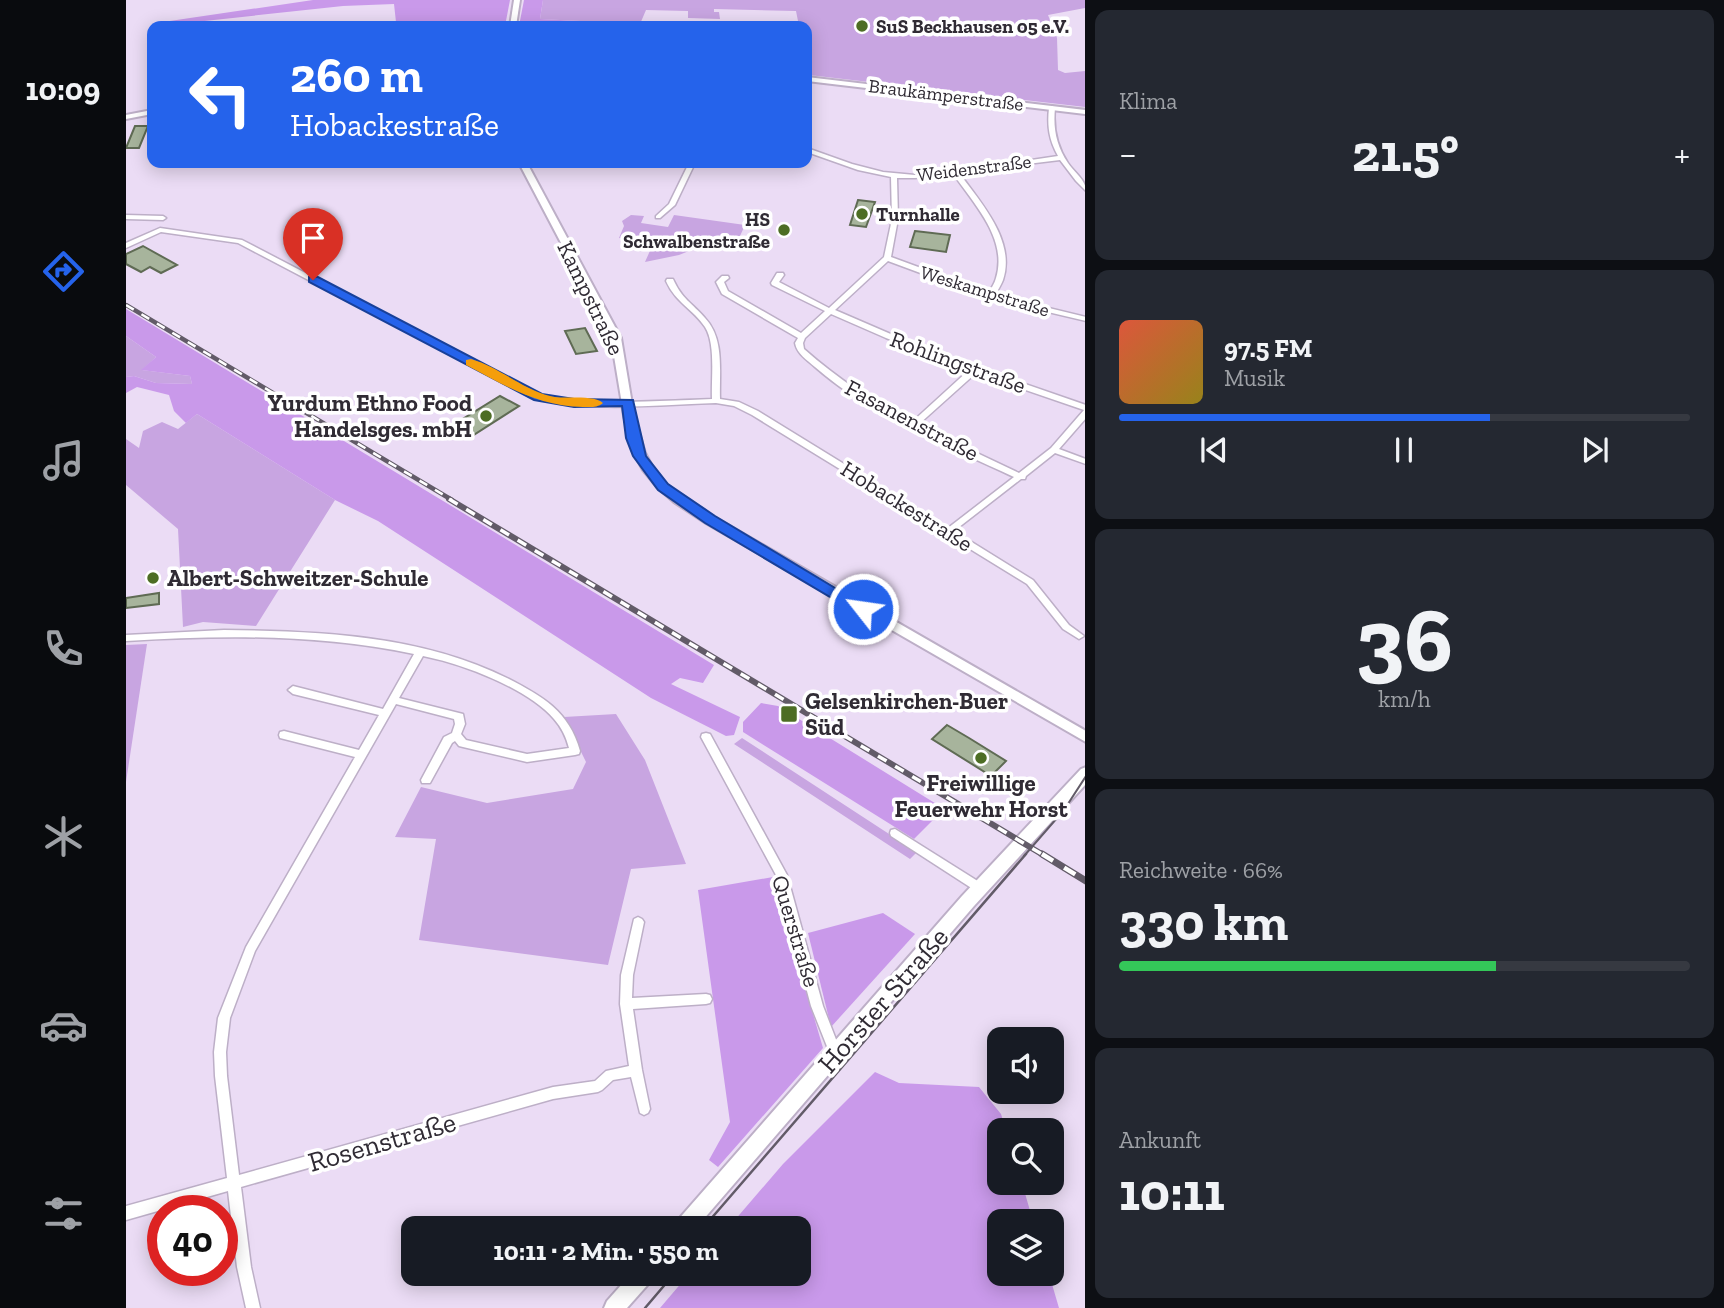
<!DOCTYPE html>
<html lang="de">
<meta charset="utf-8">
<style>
:root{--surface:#171b24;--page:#242831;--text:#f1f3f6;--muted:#9ea1a6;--line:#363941;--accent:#2563eb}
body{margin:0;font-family:"Zilla Slab",serif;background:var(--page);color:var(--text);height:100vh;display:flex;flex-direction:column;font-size:26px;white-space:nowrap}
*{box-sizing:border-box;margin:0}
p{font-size:23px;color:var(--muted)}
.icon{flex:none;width:38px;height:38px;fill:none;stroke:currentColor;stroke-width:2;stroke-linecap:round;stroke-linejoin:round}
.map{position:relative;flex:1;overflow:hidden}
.drawer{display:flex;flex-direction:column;gap:10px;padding:10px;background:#0d0f14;width:639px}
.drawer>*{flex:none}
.top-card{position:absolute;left:21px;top:21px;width:665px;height:147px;border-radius:14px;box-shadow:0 4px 18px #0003;background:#2563eb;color:#fff;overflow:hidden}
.controls{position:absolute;left:861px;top:1027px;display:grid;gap:14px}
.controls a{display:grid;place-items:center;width:77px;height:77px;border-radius:14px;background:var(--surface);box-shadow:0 4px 18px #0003;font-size:35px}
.speed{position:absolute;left:21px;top:1195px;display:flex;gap:14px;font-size:35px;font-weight:700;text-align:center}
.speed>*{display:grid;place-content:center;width:91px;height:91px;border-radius:50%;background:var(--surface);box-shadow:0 4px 18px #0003;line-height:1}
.speed .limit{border:10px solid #d22;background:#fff;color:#111}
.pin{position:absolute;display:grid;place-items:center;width:60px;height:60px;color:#fff;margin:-72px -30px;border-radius:50% 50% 50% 0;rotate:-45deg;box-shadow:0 0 7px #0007}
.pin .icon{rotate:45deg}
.me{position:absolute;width:77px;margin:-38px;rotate:300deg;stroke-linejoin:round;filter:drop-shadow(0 0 5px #0008)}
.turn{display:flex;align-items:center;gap:24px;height:147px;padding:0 28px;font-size:32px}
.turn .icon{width:91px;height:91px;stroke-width:2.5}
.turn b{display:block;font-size:49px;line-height:60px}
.big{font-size:52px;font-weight:800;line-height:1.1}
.drawer .card{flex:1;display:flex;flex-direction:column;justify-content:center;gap:10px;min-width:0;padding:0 24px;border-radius:14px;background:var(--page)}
.drawer .dial{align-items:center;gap:0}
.dial b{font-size:91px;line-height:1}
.song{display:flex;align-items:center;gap:21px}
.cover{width:84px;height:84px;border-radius:10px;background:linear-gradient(135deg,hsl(10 70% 55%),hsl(50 70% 35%))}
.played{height:7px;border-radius:4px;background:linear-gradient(90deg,var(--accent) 65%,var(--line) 65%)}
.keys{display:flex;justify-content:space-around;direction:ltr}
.heat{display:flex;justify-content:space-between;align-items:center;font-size:38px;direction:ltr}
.charge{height:10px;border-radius:5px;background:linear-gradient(90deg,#34c759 66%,var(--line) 0)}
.trip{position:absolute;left:275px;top:1216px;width:410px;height:70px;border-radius:14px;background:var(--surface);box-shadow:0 4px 18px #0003;font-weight:800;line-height:70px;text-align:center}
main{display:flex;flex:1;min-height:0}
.tab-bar{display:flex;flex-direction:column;width:126px;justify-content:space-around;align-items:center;background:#090b0e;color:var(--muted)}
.tab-bar .icon{width:49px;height:49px}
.tab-bar .active{color:var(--accent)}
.tab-bar b{font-size:32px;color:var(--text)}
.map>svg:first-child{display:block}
.green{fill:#c8a5e1}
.forest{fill:#c999ea}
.building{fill:#a7b49c;stroke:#5f6b54;stroke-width:2}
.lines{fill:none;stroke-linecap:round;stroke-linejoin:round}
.minor-casing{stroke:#bdafc7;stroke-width:3}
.tertiary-casing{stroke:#bdafc7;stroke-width:4}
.secondary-casing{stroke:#bdafc7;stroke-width:4}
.minor{fill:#fff;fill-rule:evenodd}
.tertiary{fill:#fff;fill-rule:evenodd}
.secondary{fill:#fff;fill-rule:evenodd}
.tram-far1{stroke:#625b68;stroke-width:2}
.tram{stroke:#625b68;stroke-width:2.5}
.rail-far2-casing{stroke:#625b68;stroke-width:4.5}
.rail-far1-casing{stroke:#625b68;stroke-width:6}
.rail-casing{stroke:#625b68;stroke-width:7}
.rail-far2{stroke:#fff;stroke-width:2.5;stroke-dasharray:9;stroke-linecap:butt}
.rail-far1{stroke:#fff;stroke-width:3.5;stroke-dasharray:10;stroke-linecap:butt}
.rail{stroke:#fff;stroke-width:4.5;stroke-dasharray:13;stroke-linecap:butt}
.route{fill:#2563eb;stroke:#184099;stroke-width:2}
.slow{fill:#f59e0b}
.poi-dot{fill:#4d6d24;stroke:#fff;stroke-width:2.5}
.labels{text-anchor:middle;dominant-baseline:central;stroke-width:7;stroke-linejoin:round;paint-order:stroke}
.far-poi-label{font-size:19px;font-weight:bold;fill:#302b34;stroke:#fff;text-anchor:start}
.far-street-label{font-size:19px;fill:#302b34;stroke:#fff}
.street-label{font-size:23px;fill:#302b34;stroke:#fff}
.poi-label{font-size:23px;font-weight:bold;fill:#302b34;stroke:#fff;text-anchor:start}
.near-street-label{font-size:28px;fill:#302b34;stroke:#fff}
</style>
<main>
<nav class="tab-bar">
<b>10:09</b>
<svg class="icon active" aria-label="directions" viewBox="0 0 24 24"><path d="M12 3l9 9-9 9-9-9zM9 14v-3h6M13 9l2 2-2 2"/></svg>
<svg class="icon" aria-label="music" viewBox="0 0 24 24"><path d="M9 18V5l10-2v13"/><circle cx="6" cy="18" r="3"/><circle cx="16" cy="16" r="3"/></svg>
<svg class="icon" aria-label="phone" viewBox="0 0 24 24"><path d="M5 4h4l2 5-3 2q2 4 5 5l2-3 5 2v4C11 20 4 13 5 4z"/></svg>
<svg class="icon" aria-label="climate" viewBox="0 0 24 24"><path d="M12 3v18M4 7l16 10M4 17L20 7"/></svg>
<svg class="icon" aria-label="car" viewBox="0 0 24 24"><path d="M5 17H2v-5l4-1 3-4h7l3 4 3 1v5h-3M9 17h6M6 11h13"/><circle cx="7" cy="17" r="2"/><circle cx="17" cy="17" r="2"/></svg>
<svg class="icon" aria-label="filters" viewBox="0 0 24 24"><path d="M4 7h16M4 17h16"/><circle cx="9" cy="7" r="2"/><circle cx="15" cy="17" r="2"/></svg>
</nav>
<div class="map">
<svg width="960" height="1308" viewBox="0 0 960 1308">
<rect width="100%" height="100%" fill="#ebdcf5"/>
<!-- green -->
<g class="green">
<polygon points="417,0 959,0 959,8 922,15 931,38 932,70 939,73 959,71 959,107 683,75 681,26 673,26 670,11 588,9 588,12 593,12 594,19 562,18 562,11 520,10 514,24 414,19"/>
<polygon points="505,215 518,216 515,223 542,227 548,215 619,225 609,247 573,247 553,255 519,262 527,244 493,238 498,226 496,221"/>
<polygon points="0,336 30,357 16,370 64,376 66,384 30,383 8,376 0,377"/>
<polygon points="71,414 209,500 130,626 77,622 57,627 52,529 0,485 0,439 13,448 17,431 36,422 52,429"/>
<polygon points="21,644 0,782 0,645"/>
<polygon points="490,714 519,760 560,864 505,869 482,965 293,940 310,839 269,837 295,787 361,803 447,789 460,762 438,717"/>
<polygon points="616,738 783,847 791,852 784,859 608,744"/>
</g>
<!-- forest -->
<g class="forest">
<polygon points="187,0 384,0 379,26 330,26 325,23 270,22 268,4 217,6 32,26 37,22"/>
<polygon points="398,0 417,0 414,19 514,24 512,26 393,26"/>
<polygon points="0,309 588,665 577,683 554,678 545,684 614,717 608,735 600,736 525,698 252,521 209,500 71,414 60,423 48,411 43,395 11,387 0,393 0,377 8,376 30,383 66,384 64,376 15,370 30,357 0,336"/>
<polygon points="635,703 652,706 812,805 810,808 815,812 788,839 617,732 617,722"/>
<polygon points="647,877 697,1048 592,1167 583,1160 604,1122 572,890"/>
<polygon points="757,913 789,934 705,1027 682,933"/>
<polygon points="749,1072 773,1083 853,1087 875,1114 880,1130 873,1130 873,1183 896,1183 907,1221 873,1222 873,1274 923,1274 933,1308 534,1308 563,1274 672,1274 672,1228 602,1228 657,1164"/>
</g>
<!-- building -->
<g class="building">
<polygon points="9,126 22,126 13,148 0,148"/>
<polygon points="732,200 749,202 740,227 724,225"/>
<polygon points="789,231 824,235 820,252 784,247"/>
<polygon points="17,246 51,265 35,273 24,267 15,272 0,264 0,254"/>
<polygon points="459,328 471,351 450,354 439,331"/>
<polygon points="374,396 393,406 346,436 327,425"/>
<polygon points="33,593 33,604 0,608 0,598"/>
<polygon points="821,725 843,738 880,761 865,776 806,739"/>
</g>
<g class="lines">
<!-- minor casing -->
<g class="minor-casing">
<g id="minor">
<path d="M926,106L929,108C927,128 930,145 942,163C948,172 960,180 960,191L950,181L934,160L893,165L834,174C855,203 890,241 877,280C875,285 872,290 869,295L960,317V321L862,298L762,261L709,310L804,351L960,405V418L933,449L960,459V464L929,453L900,476L899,479H895L828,531L907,580L943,625L958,636L953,639L937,629L901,584L626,415L608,406L590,403C530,405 469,412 409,399L112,243L35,232L0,248V243L34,228L116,240L414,395C471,406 529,401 586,399C585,379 590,344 579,327C568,310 549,302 540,281L541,279H547C556,299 566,303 579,318C599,339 593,372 594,399L613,402L632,411L822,528L888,477C820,445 746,417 689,367C681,360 671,354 669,343L672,338L596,294L590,282L596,276H602L603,278L598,282L602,291L675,333L699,311L646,285L645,283L651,273H657L658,275L653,282L703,308L758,257L766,219L765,177L732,170L681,152V148L726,164L757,172L789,175L825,172L828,169L831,171L932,156C923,140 921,126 923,108ZM828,175C848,204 882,239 870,278C869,283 865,288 863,293L765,257L772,219L771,178H789ZM705,314L760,338L843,370L786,422C746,402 711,378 678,349L677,343L679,338ZM850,373L958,410L925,448L893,473L792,425Z"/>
<polygon points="563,163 569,163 549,205 534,218 530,218 530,216 543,204"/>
<polygon points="0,215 37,216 40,218 37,220 0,219"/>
<path d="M98,630C194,631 294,635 381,678C416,696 443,711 454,751L453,754L449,755L401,762L337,747L333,746L329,741L326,743L304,783H296L295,780L318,737L326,733L329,724L328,719L270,704L129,951L104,1018L100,1052L101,1076L113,1175L427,1087L469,1081L480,1071L503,1066L494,1004L495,975L508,919L512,917L516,919L518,922L507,975L506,998L580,994L584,995L586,999L584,1003L580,1004L507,1009L516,1070L524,1109L522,1113L518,1115L514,1113L505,1077L487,1080L476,1090L472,1092L427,1099L115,1187L125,1267L134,1308H120L111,1267L102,1191L0,1220V1206L101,1178L89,1076L88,1052L92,1018L120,947L229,757L158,739L154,738L153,735L154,732L158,731L233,750L253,715L167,694L162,690L167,686L257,709L288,654C193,634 97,635 0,641V635ZM297,656C337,664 401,688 428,719C436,728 440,737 443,748L401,754L340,740L335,734L339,724L337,714L273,698Z"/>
<polygon points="580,733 584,734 661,875 697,1006 716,1055 714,1059 710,1061 706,1059 685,1006 650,875 575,737 576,734"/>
<polygon points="769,829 858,885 860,888 858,891 854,893 850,891 765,836 764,833 765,830"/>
</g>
</g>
<!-- tertiary casing -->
<g class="tertiary-casing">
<g id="tertiary">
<polygon points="388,0 394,0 390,26 384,26"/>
<polygon points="681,77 960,110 960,114 681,81"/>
<polygon points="26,110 26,114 0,119 0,115"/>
<polygon points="393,163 401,163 495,338 508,416 519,453 527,468 539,483 556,497 588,517 960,731 960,742 580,523 548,502 531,487 517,470 508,453 498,416 485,338"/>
</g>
</g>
<!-- secondary casing -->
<g class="secondary-casing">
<g id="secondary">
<polygon points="960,767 960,784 848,906 570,1228 548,1228 551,1221 836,896 955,769"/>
<polygon points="505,1274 528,1274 525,1281 501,1308 478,1308 481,1301"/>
</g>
</g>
<!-- minor -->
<use href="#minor" class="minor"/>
<!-- tertiary -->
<use href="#tertiary" class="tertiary"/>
<!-- secondary -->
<use href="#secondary" class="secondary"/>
<!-- tram-far1 -->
<polyline class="tram-far1" points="898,856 938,810 960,776"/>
<!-- tram -->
<g class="tram">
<polyline points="577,1228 900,854"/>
<polyline points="519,1308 548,1274"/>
</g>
<!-- rail-far2 casing -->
<g class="rail-far2-casing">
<polyline id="rail-far2" points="0,305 326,500"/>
</g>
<!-- rail-far1 casing -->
<g class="rail-far1-casing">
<polyline id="rail-far1" points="323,499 919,856"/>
</g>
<!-- rail casing -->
<g class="rail-casing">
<polyline id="rail" points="916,854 960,881"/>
</g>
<!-- rail-far2 -->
<use href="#rail-far2" class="rail-far2"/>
<!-- rail-far1 -->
<use href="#rail-far1" class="rail-far1"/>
<!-- rail -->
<use href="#rail" class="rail"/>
</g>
<!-- route -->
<polygon class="route" points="183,277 192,277 416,394 448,399 507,400 520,456 542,484 589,516 744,609 742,613 731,613 579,523 532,490 507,456 500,438 496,406 448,407 408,400 183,282"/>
<!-- slow -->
<path class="slow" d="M345,359C373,367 396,389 424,396C439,400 466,394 477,403C471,408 465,407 457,407C411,406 380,386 340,365V360Z"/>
<!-- markers -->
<g class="poi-dot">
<circle cx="736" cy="26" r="7"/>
<circle cx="736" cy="214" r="7"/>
<circle cx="658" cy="230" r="7"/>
<circle cx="360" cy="416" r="7"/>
<circle cx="27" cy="578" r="7"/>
<rect x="654" y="705" width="18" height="18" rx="3.5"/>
<circle cx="855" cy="758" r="7"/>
</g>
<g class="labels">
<!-- far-poi labels -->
<g class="far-poi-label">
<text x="750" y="26">SuS Beckhausen 05 e.V.</text>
<text x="750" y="214">Turnhalle</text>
<text x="644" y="219" text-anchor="end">HS<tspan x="644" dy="22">Schwalbenstraße</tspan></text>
</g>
<!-- far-street labels -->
<g class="far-street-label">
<text transform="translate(820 95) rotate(7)">Braukämperstraße</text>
<text transform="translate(848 168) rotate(-7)">Weidenstraße</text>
<text transform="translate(859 291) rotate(17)">Weskampstraße</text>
</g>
<!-- street labels -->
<g class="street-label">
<text transform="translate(465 298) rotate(64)">Kampstraße</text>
<text transform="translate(832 362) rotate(20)">Rohlingstraße</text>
<text transform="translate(786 420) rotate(28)">Fasanenstraße</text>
<text transform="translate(781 506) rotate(32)">Hobackestraße</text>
<text transform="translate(670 931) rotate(73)">Querstraße</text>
</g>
<!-- poi labels -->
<g class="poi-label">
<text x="346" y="403" text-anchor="end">Yurdum Ethno Food<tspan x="346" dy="26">Handelsges. mbH</tspan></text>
<text x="41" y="578">Albert-Schweitzer-Schule</text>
<text x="679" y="701">Gelsenkirchen-Buer<tspan x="679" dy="26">Süd</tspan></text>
<text x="855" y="783" text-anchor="middle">Freiwillige<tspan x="855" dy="26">Feuerwehr Horst</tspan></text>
</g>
<!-- near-street labels -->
<g class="near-street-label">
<text transform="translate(757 1000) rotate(-49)">Horster Straße</text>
<text transform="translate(256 1142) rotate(-16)">Rosenstraße</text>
</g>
</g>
</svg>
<div class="controls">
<a><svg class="icon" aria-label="sound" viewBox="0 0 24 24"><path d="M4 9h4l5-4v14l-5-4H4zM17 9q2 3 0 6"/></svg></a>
<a><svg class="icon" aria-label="search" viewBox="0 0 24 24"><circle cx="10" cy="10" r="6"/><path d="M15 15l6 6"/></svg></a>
<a><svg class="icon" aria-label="layers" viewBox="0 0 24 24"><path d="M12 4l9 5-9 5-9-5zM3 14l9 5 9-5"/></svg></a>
</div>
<div class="speed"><div class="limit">40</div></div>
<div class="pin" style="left:187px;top:280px;background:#d93025"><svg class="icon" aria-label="arrive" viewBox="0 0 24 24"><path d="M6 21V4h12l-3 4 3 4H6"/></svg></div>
<svg class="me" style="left:737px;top:609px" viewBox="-20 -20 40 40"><circle r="17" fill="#2563eb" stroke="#fff" stroke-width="3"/><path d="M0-11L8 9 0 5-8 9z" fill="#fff"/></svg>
<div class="trip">10:11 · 2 Min. · 550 m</div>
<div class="top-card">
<div class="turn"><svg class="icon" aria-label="left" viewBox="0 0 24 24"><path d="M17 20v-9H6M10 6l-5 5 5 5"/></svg><div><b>260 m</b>Hobackestraße</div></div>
</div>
</div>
<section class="drawer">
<div class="card"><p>Klima</p>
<div class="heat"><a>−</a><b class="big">21.5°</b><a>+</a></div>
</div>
<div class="card">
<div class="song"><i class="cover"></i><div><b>97.5 FM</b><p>Musik</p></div></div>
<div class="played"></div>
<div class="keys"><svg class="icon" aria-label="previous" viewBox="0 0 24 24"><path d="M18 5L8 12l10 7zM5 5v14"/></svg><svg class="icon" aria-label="pause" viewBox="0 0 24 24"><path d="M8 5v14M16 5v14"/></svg><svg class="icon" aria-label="next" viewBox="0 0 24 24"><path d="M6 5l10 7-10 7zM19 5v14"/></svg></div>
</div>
<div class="card dial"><b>36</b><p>km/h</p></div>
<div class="card"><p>Reichweite · 66%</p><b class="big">330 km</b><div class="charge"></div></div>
<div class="card"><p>Ankunft</p><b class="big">10:11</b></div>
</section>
</main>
